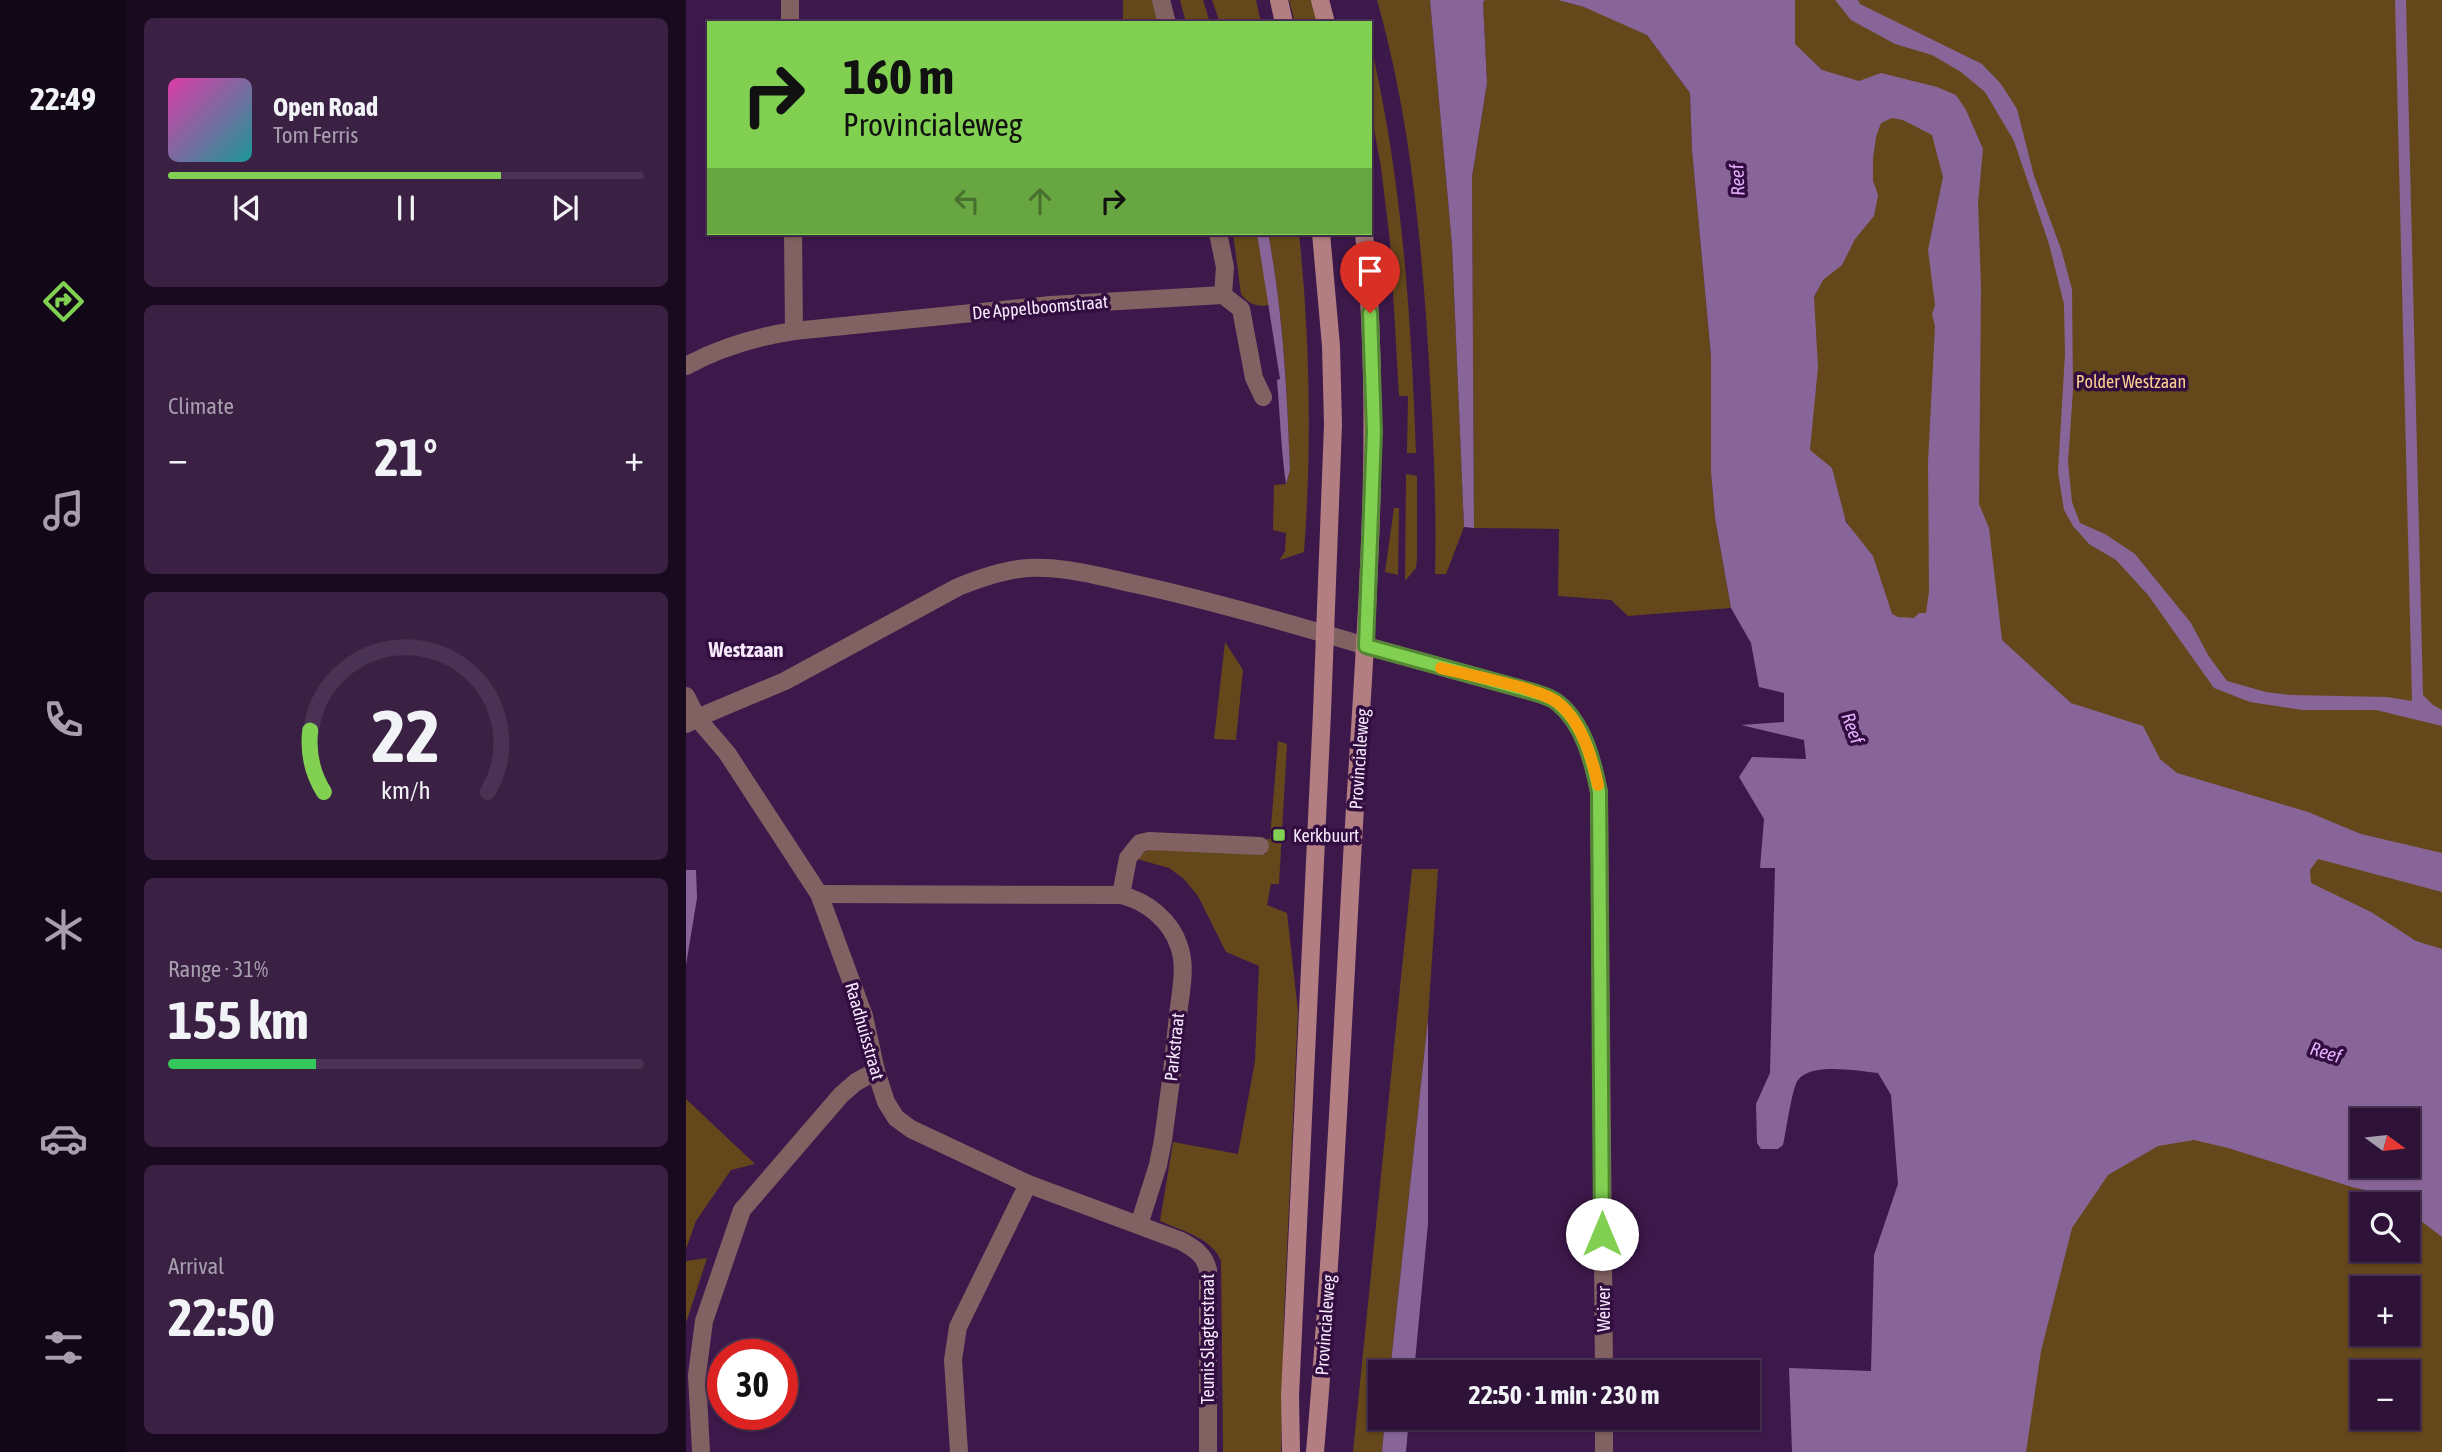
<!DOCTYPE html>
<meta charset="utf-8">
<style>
:root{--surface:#2e1238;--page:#3a2043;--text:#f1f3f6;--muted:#a79eae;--line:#493253;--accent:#81d051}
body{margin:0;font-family:"Asap Condensed",sans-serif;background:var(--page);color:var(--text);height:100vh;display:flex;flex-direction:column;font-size:26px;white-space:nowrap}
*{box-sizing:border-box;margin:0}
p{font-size:23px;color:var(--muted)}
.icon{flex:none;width:38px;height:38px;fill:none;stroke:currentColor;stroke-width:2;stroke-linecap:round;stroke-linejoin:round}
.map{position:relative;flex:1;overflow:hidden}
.drawer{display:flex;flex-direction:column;gap:18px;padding:18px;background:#190a1f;width:560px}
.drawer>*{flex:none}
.top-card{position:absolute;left:21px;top:21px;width:665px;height:214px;border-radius:0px;box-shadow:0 2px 5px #0004,0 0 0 2px var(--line);background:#81d051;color:#111;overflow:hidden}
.needle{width:46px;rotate:105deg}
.controls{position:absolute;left:1664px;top:1108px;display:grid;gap:14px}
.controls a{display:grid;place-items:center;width:70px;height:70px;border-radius:0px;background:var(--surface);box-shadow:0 2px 5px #0004,0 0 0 2px var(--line);font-size:35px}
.speed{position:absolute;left:21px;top:1339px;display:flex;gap:14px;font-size:35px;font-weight:700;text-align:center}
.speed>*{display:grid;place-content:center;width:91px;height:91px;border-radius:50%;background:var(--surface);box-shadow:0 2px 5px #0004,0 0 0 2px var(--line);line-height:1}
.speed .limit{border:10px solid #d22;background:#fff;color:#111}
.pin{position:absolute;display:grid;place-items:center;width:60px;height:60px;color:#fff;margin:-72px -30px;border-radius:50% 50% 50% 0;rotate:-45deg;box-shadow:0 0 7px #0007}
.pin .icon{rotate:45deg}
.me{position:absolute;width:77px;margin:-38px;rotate:0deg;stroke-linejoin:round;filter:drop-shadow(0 0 5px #0008)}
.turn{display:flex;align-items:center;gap:24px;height:147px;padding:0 21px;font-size:32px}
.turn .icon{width:91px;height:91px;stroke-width:2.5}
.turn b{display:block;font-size:49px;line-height:60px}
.lanes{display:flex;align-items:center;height:66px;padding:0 21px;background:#0003;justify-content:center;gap:35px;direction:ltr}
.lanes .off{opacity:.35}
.big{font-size:52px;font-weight:700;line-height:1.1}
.drawer .tile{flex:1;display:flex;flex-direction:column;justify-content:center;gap:10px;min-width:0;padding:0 24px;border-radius:10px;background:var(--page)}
.drawer .dial{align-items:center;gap:0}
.dial svg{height:182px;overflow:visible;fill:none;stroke:var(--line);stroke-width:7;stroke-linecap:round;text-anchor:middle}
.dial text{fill:var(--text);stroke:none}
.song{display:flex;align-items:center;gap:21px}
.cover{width:84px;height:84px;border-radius:10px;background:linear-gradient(135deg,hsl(320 70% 55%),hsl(180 70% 35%))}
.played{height:7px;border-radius:4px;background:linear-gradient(90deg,var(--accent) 70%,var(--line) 70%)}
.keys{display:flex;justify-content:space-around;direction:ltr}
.heat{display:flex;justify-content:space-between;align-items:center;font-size:38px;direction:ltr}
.charge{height:10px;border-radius:5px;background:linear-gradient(90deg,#34c759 31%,var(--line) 0)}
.trip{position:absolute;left:682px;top:1360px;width:392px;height:70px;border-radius:0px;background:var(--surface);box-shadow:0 2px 5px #0004,0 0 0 2px var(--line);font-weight:700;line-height:70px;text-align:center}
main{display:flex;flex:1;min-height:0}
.menu{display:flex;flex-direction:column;width:126px;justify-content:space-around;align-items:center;background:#120716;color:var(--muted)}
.menu .icon{width:49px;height:49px}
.menu .selected{color:var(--accent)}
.menu b{font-size:32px;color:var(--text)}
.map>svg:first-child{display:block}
.green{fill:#64481b;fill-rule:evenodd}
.water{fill:#886598;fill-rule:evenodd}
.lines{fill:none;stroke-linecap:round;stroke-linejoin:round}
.service{stroke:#826162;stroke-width:18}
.minor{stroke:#826162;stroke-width:18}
.tertiary{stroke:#826162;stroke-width:18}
.secondary{stroke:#b27e81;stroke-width:18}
.route-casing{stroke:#548735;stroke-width:18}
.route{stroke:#81d051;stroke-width:12}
.slow{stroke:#f59e0b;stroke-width:12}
.poi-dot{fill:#81d051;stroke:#320d40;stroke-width:2.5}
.labels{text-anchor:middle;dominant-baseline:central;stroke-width:7;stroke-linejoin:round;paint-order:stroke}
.street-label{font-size:18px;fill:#f6e9fc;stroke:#320d40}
.park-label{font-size:18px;fill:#fcd091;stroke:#320d40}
.poi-label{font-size:18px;fill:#f6e9fc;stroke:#320d40;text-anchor:start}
.water-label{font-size:19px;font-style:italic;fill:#e5b0fb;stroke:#320d40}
.quarter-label{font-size:21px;font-weight:bold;fill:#f6e9fc;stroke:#320d40}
</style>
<main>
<nav class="menu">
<b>22:49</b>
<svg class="icon selected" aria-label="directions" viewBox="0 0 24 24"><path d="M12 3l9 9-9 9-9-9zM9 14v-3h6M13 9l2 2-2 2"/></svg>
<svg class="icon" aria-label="music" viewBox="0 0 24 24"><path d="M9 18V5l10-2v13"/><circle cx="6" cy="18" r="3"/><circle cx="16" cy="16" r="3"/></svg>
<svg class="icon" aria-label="phone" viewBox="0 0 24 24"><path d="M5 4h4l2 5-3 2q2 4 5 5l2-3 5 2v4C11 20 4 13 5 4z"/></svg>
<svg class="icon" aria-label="climate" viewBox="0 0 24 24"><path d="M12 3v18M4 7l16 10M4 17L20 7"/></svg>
<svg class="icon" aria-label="car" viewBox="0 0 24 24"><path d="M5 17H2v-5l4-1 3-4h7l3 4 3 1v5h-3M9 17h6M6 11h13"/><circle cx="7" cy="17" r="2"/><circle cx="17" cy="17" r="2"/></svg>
<svg class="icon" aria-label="filters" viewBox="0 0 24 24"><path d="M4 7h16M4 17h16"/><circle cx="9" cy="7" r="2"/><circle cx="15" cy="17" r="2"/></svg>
</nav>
<section class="drawer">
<div class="tile">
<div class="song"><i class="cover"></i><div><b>Open Road</b><p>Tom Ferris</p></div></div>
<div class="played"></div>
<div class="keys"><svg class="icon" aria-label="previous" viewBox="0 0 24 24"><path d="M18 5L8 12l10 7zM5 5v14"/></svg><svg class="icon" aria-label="pause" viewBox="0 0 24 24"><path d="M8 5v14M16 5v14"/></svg><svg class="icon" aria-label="next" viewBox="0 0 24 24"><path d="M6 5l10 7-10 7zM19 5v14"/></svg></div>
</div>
<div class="tile"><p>Climate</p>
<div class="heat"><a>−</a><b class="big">21°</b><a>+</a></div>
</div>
<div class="tile dial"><svg viewBox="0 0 100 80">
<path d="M14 69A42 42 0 1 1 86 69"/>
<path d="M14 69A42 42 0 0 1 8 42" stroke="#81d051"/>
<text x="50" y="56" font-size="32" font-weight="700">22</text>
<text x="50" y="72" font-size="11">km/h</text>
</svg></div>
<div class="tile"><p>Range · 31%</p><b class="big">155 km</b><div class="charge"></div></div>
<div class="tile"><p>Arrival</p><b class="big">22:50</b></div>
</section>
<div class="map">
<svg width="1756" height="1452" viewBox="0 0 1756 1452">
<rect width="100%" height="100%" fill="#3d184b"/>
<!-- green -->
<g class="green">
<polygon points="437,0 468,0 474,23 437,23"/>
<polygon points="494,0 517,0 524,23 500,23"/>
<polygon points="526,0 570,0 575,23 534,23"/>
<polygon points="603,0 626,0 631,23 609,23"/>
<path d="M691,0H744L766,245L778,527L760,574H749C751,492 746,411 741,330C733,217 722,110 691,0Z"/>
<polygon points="799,0 872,0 898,7 926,18 961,35 1004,93 1006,150 1025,356 1025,472 1029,518 1045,608 942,616 925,600 872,596 873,529 788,528 786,177 801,83 797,2"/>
<path d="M1108,0H1756V1452H1325L1163,526L1124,451L1128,298L1136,280V70L1108,44ZM1676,1120H1722V1166H1676ZM1676,1204H1722V1250H1676ZM1676,1288H1722V1334H1676ZM1676,1372H1722V1418H1676Z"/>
<path d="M684,42C716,177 725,315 730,453H721L722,396H713L704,241L695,167L684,108Z"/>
<path d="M547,233H571L584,305C571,307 563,305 555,294Z"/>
<path d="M582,233H613C624,339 626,446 618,552L594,560L599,551L600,533L587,530L588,485L600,484L604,470C601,390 597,311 582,233Z"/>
<polygon points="720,474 731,476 731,557 730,568 719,581"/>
<polygon points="708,508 713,508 712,575 699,572"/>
<polygon points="539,642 557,670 550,740 528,739"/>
<path d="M592,741L601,744L593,884H585L581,905L601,913L612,1011L598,1315L595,1452H537L535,1261C526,1238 496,1231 474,1221L487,1142L552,1154L569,1061L573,966L540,952L512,896L498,879L483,868L451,859L458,852L467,849L580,854L581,839H584Z"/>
<polygon points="726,869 752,869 742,1019 704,1372 695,1372 695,1418 699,1418 696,1452 667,1452"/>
<polygon points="0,1099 69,1164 45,1170 10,1221 0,1249"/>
<polygon points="21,1258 1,1320 0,1322 0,1261"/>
</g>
<!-- water -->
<g class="water">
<polygon points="744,0 799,0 797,2 801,83 786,177 788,528 778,527 766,245"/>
<path d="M872,0H1109V44L1136,70L1173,81L1195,73L1251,87L1270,95L1280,110L1297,149L1292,203L1295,287L1293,504L1303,528L1316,640L1385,703L1457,726L1474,759L1491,773L1622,812L1675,834L1756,853V892L1632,859L1624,870L1625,883L1685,912L1730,941L1756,949V1237L1722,1211V1204H1713L1702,1195L1666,1187L1542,1148L1508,1140L1472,1146L1422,1175L1386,1228L1355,1351L1340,1452H1106L1103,1368L1185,1371L1188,1255L1212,1184L1205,1095L1192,1073C1172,1071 1125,1062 1112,1080C1106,1087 1100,1133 1097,1145L1092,1149H1075L1071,1143L1070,1104L1084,1073L1089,868H1074L1078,819L1053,777L1066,757L1120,759L1118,740L1055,725L1098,722V693L1073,687L1065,643L1045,608L1029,518L1025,472V356L1006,150L1004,93L961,35L898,7ZM1206,118L1217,120L1246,135L1257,177L1242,250L1249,305L1246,314L1249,326L1242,462L1243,592L1240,613H1233L1228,618L1212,617L1206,614L1187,556L1160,522L1146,468L1124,450L1132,367L1128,297L1137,280L1156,265L1169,239L1188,216L1192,195L1187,181V158L1190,137L1195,123ZM1722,1120V1166H1676V1120Z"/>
<polygon points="1149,0 1172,0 1174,4 1296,64 1315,84 1331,109 1348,176 1375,249 1386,289 1387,390 1382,462 1386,502 1394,523 1419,534 1449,554 1505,623 1522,655 1541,681 1580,692 1605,695 1701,697 1726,701 1709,0 1720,0 1737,695 1747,705 1756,710 1756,726 1690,710 1616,710 1564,702 1528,688 1462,595 1430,560 1403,544 1387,526 1378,510 1372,472 1379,354 1378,304 1363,244 1328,141 1299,92 1275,72 1246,55 1209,44 1165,20"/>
<path d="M571,233H582C597,311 601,390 604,470L600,484C595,449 594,415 591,380L594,379Z"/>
<polygon points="0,870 10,870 11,898 0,965"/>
<polygon points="742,1019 742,1224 728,1372 704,1372"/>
<polygon points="699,1418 723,1418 720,1452 696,1452"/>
</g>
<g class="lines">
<!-- service -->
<polyline class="service" points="537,295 555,309 568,378 577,397"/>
<!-- minor -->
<g class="minor">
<polyline points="104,0 104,23"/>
<polyline points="475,0 481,23"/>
<polyline points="108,331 365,305 537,295 539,267 532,233"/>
<path d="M0,366C35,347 69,337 108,331L107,233"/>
<path d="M680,646L847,692C856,695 865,697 872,703C898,724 907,762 913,792L918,1372"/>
<path d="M0,696L11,718L41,753L133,894L178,1016L190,1071L200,1102L210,1118L225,1129L342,1184L495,1241C508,1248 519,1255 522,1270V1452"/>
<path d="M133,894L435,895C461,901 485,921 493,946C501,968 494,994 492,1016C488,1058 483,1099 477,1140L472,1165L453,1225"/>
<polyline points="435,895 442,858 454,843 463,841 574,846"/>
<polyline points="918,1418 918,1452"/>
<polyline points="15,1452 11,1375 18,1321 56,1210 155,1095 170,1082 190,1071"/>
<polyline points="273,1452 267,1360 272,1327 342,1184"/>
</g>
<!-- tertiary -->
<path class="tertiary" d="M0,724L11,718L99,681L272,587C292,579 311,572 333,569C370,564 412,576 449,584C527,601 603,623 680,646"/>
<!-- secondary -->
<g class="secondary">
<polyline points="593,0 598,23"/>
<polyline points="634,0 640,23"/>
<polyline points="605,1452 604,1396 636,712 647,425 645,346 635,233"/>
<path d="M629,1452C646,1254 655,1056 666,858C678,649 698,442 678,233"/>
</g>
</g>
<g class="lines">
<!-- route casing -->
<g class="route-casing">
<path id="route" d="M684,313L688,432L680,646L847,692C856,695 865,697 872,703C898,724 907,762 913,792L916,1234"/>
</g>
<!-- route -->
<use href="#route" class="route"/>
<!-- slow -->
<path class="slow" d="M755,668C782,675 852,688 871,702C895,720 906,757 912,785"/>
</g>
<!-- markers -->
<rect class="poi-dot" x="586" y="828" width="14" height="14" rx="3.5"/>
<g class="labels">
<!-- street labels -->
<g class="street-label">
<text transform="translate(354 307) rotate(-5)">De Appelboomstraat</text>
<text transform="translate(673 759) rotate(-86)">Provincialeweg</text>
<text transform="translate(179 1031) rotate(74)">Raadhuisstraat</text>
<text transform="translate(488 1047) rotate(-84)">Parkstraat</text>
<text transform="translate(917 1309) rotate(-90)">Weiver</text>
<text transform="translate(639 1325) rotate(-86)">Provincialeweg</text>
<text transform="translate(521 1339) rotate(-90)">Teunis Slagterstraat</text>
</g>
<!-- park labels -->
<g class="park-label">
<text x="1445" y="381">Polder Westzaan</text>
</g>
<!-- poi labels -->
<g class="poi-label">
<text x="607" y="835">Kerkbuurt</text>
</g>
<!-- water labels -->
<g class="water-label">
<text transform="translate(1051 180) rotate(-93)">Reef</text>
<text transform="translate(1167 728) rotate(70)">Reef</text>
<text transform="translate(1640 1052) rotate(17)">Reef</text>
</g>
<!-- quarter labels -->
<g class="quarter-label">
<text x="60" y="649">Westzaan</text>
</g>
</g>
</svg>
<div class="controls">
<a><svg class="needle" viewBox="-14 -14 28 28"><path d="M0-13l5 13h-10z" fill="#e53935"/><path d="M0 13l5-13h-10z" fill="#a79eae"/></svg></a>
<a><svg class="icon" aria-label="search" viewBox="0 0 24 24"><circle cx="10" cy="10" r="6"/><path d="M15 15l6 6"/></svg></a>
<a>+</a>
<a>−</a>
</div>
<div class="speed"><div class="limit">30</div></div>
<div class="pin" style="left:684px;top:313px;background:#d93025"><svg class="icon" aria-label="arrive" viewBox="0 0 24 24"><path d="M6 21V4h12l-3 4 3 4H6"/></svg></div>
<svg class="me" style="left:916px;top:1234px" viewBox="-20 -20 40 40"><circle r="19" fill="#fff"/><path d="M0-13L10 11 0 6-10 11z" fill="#81d051"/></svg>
<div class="trip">22:50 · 1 min · 230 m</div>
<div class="top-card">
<div class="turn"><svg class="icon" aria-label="right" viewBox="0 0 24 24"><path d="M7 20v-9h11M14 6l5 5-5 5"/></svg><div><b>160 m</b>Provincialeweg</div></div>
<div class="lanes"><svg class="icon off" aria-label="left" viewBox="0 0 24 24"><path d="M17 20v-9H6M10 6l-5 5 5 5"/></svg><svg class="icon off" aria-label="ahead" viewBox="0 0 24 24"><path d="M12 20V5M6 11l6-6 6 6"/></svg><svg class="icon" aria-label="right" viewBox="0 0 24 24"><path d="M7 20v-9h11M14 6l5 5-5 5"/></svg></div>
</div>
</div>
</main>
